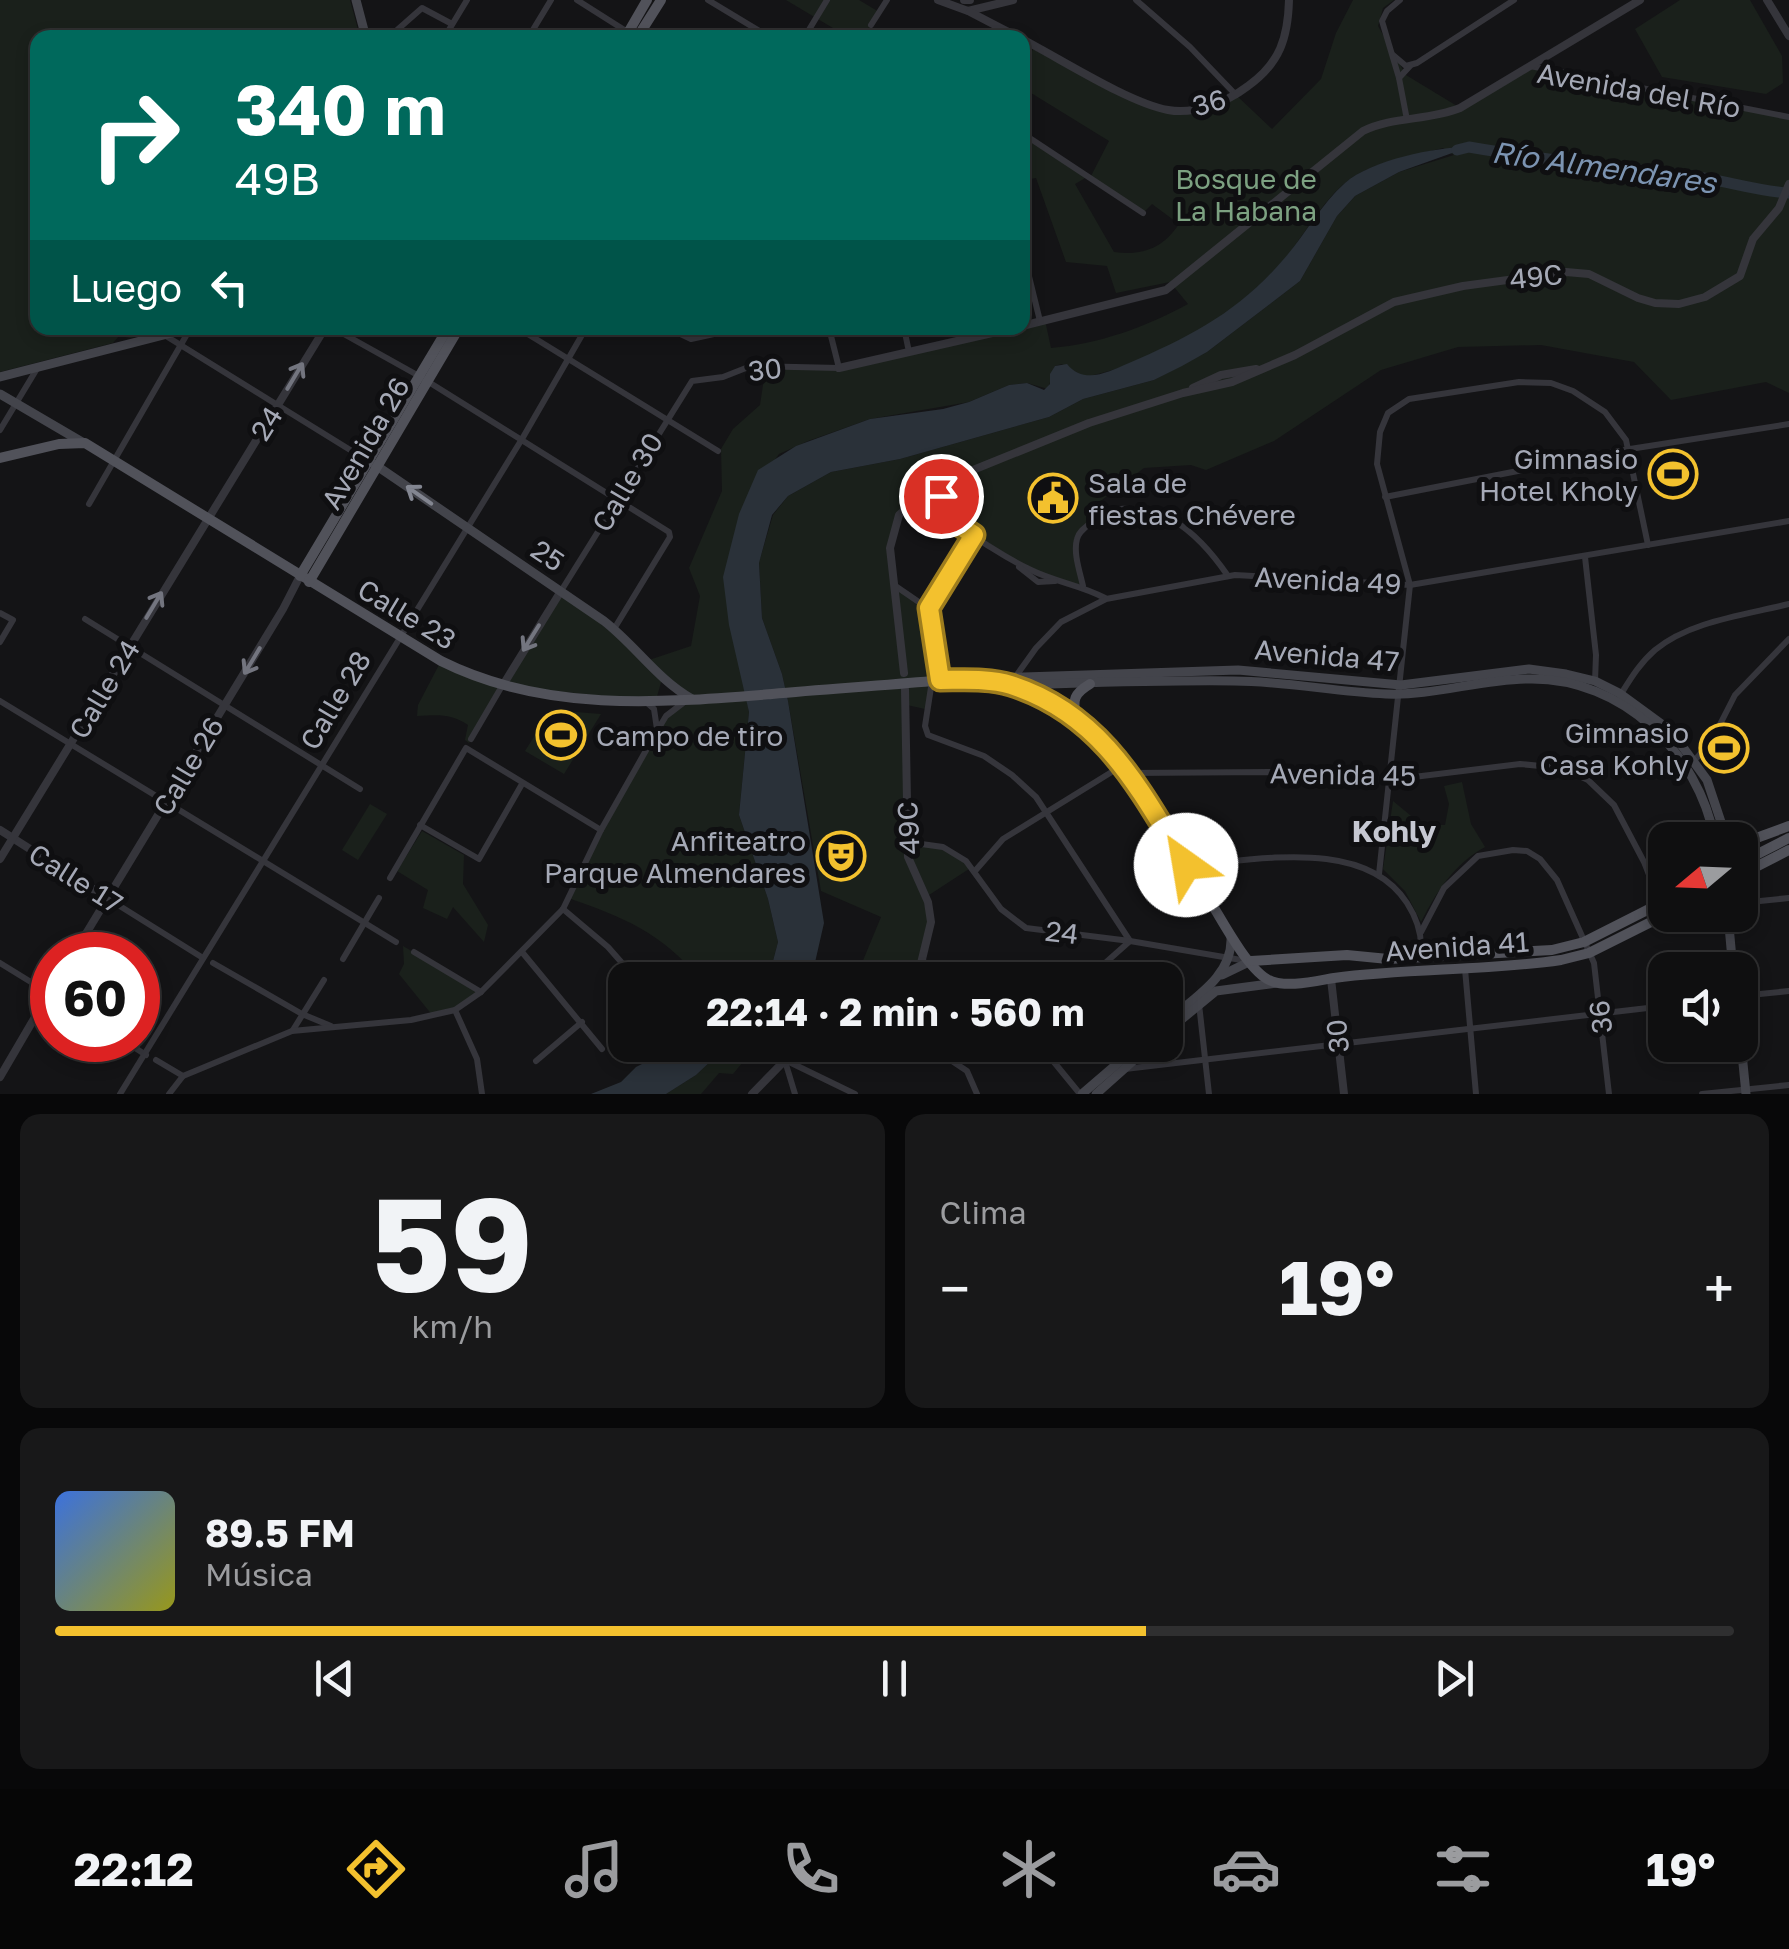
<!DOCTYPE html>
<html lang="es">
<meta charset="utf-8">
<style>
:root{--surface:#0f0f10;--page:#181819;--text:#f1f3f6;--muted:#9b9c9f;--line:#2f2f30;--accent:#f3c12e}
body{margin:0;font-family:"Golos Text",sans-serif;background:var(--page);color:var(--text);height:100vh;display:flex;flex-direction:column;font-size:38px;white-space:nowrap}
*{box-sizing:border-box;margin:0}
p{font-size:32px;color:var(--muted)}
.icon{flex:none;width:55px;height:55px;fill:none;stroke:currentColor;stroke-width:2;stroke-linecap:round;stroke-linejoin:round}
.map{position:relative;height:1094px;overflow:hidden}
.details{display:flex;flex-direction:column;gap:20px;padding:20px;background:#080809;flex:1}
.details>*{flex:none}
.hud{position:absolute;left:30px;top:30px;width:1000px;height:305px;border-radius:20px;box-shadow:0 5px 15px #0003,0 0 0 2px var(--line);background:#00695c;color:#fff;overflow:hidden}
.needle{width:65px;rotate:251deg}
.tools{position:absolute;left:1648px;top:822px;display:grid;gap:20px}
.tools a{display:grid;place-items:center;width:110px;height:110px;border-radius:20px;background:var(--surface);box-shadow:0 5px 15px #0003,0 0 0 2px var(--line);font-size:50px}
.speed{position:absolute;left:30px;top:932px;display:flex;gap:20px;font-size:50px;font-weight:700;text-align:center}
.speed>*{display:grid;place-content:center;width:130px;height:130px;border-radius:50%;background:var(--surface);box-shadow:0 5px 15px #0003,0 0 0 2px var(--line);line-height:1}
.speed .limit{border:15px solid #d22;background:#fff;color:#111}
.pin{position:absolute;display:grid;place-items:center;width:85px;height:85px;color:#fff;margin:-42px;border:5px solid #fff;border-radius:50%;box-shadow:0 2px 10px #0007}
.me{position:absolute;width:110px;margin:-55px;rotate:328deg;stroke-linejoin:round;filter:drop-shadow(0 0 8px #0008)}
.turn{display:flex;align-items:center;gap:35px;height:210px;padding:0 40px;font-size:45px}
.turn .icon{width:130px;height:130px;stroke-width:2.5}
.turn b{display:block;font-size:70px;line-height:85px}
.then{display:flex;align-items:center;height:95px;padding:0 40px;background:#0003;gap:20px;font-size:38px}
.big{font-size:75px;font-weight:700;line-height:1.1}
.details .card{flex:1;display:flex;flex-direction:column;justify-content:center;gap:15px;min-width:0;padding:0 35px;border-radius:20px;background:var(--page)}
.details .dial{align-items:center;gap:0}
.dial b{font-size:130px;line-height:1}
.song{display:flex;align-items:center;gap:30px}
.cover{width:120px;height:120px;border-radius:15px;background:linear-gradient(135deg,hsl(220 70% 55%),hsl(60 70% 35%))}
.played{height:10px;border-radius:5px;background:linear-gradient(90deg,var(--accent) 65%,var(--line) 65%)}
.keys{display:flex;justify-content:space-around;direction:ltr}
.heat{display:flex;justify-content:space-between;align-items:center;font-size:55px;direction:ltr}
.details .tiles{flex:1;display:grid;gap:20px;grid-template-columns:1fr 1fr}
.card:last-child{grid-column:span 2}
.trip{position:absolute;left:608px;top:962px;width:575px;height:100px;border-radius:20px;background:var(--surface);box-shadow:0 5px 15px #0003,0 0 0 2px var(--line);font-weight:700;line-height:100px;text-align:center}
.tab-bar{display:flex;height:160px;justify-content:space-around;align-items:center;background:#060606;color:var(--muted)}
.tab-bar .icon{width:70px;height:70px}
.tab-bar .on{color:var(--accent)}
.tab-bar b{font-size:45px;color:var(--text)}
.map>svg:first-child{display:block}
.green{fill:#1a201b}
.water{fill:#2a3139}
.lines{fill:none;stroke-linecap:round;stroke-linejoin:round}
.river{stroke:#2a3139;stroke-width:11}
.minor{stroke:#35353b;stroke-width:6}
.tertiary{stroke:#35353b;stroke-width:8}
.secondary{stroke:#43444b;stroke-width:9}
.primary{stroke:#51525a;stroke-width:10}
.oneway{stroke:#73757f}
.oneway2{stroke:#838691}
.route-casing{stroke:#9e7d1e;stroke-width:25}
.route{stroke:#f3c12e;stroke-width:18}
.labels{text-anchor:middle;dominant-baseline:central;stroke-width:10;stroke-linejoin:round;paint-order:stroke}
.street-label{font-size:28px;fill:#a5a9b6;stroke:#0f0f11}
.park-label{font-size:28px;fill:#7ca181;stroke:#0f0f11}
.poi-label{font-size:28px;fill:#a5a9b6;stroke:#0f0f11;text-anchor:end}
.water-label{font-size:30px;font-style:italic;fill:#7c94b2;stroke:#0f0f11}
.neighbourhood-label{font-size:30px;font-weight:bold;fill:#c6c8d2;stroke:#0f0f11}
</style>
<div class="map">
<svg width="1789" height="1094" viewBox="0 0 1789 1094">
<rect width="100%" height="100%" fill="#141416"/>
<!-- green -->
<g class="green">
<polygon points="0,0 350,0 360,37 38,38 38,328 169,328 131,338 119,336 113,343 0,372"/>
<polygon points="786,0 859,0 879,12 864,37 848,37"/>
<path d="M1353,0H1394L1383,8L1378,26L1406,75L1457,106L1530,66L1789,118V393L1766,382L1671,400L1634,362L1541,345L1458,347L1381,370L1274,441L1206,470L1191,465L1144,468L1098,503L1095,519L1077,539L1083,586L1033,571L918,498C891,519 890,552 893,584L929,609L940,677L931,678L925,709L907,705L906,841L934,845L972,867L926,897L930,912L917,980H826L832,965L857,975L881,917L821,891L788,701L782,674L762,618L759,562L773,515L788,496L831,472L900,459L1049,417L1083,399L1154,380L1207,352L1300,281L1337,216L1355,196L1399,172L1454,155L1443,148C1412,156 1375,161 1349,180C1324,198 1306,233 1286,257C1237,316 1161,361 1085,377L1062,364L1055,366L1048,389L1027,383L1009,385L969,402L870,419L808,441L779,454L743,505V681L749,712L739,815L768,899L778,942L768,980H700C663,933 623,917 568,898L662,721L688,699L662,679L656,700H644L502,686L469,743L465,740L468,725C451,713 437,715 417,716L418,705L441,661L502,685L561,591L646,661L691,646L700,596L689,568L722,491L721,449L733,429L760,405L766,365L839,368L1045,320L1051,348C1099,344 1146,327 1188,304L1170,282L1116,293L1107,266L1066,262L1036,178L1023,180V134L1087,177L1075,184L1114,252C1143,256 1163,248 1179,224L1152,204L1143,213L1091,176L1109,141L1023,88V70L1035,45C1072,64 1129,102 1168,110C1190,114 1215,102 1236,95L1272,129L1321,79L1336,33Z"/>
<polygon points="1680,0 1750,0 1782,56 1783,83 1766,94 1662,77 1635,29"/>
<polygon points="551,710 601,714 564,774 525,751"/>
<path d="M1462,782L1471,824L1485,847C1454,864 1437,891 1421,922L1405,891L1383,869L1393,801L1422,825H1445L1449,804L1444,786Z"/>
<polygon points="370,804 387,814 358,860 342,850"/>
<polygon points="422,831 464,855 463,884 488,925 484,942 453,907 447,919 423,908 428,890 397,871"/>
<polygon points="403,946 481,992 455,1010 433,1016 399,974 404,964"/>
<polygon points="728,1045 757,1045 733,1074 719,1073 701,1094 666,1094 696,1075"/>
</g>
<!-- water -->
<g class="water">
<path d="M1469,147L1399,172L1355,196L1337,216L1300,281L1207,352L1182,366L1154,380L1083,399L1049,417L900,459L831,472L788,496L772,515L759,563L762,618L782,674L788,701L824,923L811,980H768L778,942L768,899L739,815L749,712L729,625L723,577L739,514L758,470L796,446L870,419L943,409L969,402L1009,385L1027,383L1044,390L1050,384V374L1055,366L1067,364C1084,385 1108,372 1129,363C1190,337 1238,312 1282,261C1304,237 1320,205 1345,183C1371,160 1435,147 1469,147Z"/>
<polygon points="680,1045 728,1045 696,1075 666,1094 591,1094 621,1082 636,1067"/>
</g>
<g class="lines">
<!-- river -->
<path class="river" d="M1457,150L1469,147C1543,160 1616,167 1691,176C1724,180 1755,191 1789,193"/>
<!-- minor -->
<g class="minor">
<polyline points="577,0 637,38"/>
<polyline points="708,0 771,38"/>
<polyline points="1136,0 1190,47 1236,95"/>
<polyline points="871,25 887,0"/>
<polyline points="388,38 422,8 452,24"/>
<polyline points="444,38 467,0"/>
<polyline points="528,38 551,0"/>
<polyline points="804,38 827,0"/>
<polyline points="1393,55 1406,66 1417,63 1514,0"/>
<polyline points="1530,66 1789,117"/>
<polyline points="1399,78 1382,21 1387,11 1400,0"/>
<polyline points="1407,120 1399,78 1410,66"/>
<polyline points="1022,133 1143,213"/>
<polyline points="1022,248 1040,321"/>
<polyline points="333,328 419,376 669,532 670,537 614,629"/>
<polyline points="518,328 718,451"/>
<polyline points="668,328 691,339 741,328"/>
<polyline points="904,328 909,352"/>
<polyline points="166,336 368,461"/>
<polyline points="0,430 38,367"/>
<polyline points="943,480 941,504 947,516"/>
<polyline points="1385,497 1630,449 1789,424"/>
<path d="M918,498C955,522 991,551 1031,570C1055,582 1081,585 1105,598"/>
<polyline points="89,504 190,329"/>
<polyline points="1585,557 1596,655 1595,681"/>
<polyline points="1019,567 1038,582 1055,581"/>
<polyline points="894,585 929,609 940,681"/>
<path d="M1083,586C1080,572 1073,553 1077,539C1079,531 1086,527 1092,522C1114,502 1148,507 1173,520C1196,534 1213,554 1228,576"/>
<polyline points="561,591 692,381 723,377 751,366 839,368 829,328"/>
<polyline points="929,609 974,535"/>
<polyline points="0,613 13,620 0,642"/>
<polyline points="85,619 360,789"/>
<polyline points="1016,676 1036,648 1061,622 1106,599 1235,575 1410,585 1789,521"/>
<polyline points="932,681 925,726 928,735 984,756 1012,775 1036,797 1130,941 1086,980"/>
<path d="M1621,694C1631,678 1640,663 1655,650C1690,621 1745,615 1789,604"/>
<polyline points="0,701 396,942"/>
<polyline points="645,701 654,709 657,729"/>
<polyline points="471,739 502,686"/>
<polyline points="1692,763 1711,742 1735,695 1789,639"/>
<polyline points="1129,773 1270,772 1389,780 1520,764 1562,768 1588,780 1614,805 1644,862 1660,903"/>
<polyline points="420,825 479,859 522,784"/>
<polyline points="907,842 943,847 966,861 1001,909 1026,928 1130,941 1247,961"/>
<path d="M1188,865C1255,861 1364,836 1407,903C1416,917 1421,930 1421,946"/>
<polyline points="975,871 1003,839 1123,765"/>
<polyline points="1379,874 1410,585 1377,464 1380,432 1388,413 1409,399 1519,382 1551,383 1573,391 1605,412 1626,440 1648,545"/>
<polyline points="390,878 466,748 601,830"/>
<polyline points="107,898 203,958"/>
<polyline points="1740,903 1789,898"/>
<polyline points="563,909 608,947 637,980"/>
<polyline points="1421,932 1444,888 1478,856 1513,850 1527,851 1540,859 1557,880 1594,963 1609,1094"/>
<polyline points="414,952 481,992"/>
<polyline points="522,952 602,1049"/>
<polyline points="343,959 379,898"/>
<polyline points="924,962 967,980"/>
<polyline points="0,963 52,995"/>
<polyline points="213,963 302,1014 331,1026"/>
<polyline points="1465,969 1476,1094"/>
<polyline points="1740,996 1789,991"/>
<polyline points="1199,1004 1209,1094"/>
<polyline points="455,1010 477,1059 482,1094"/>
<polyline points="293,1030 324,980"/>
<polyline points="123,1040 146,1055"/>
<polyline points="928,1045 967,1071 977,1094"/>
<polyline points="1040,1045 1080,1094"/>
<polyline points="156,1060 183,1076"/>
<polyline points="785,1060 855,1094"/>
<polyline points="536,1061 582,1022"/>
<polyline points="785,1061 795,1094"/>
<polyline points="1125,1069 1665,1006"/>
<polyline points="120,1094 522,439 586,328"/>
<polyline points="169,1094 183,1076 292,1031 411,1020 455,1010 481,992 563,909 601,830 657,731 666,716 683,703"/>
<polyline points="1702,1094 1789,1085"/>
</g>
<!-- tertiary -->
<g class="tertiary">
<polyline points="938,0 968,11 1013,0"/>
<polyline points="964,0 970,0"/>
<polyline points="1767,0 1789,36"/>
<polyline points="970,12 1020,38"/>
<path d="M1022,39C1061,59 1129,103 1168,110C1195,115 1227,102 1248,86C1280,63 1288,38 1289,0"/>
<path d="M1022,326L1166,290L1363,131C1393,116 1428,121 1460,108L1640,0"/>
<polyline points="839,368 1014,328"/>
<polyline points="1193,388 1221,375 1256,369"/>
<polyline points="904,673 890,548 899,515 931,487 1089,423 1183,393 1232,382 1295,355 1394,302 1463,286 1566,272 1589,274 1638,298 1655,303 1679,304 1705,297 1740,276 1753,239 1779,208 1789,184"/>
<polyline points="503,685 561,591"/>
<polyline points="905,689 908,857 928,902 931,922 917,980"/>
<polyline points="0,830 107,898"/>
<polyline points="0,859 325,328"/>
<polyline points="73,955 283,609 300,576"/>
<polyline points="1331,979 1344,1094"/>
<polyline points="0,1077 52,988"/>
<polyline points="752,1094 800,1045"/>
</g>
<!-- secondary -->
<g class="secondary">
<polyline points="356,0 366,38"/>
<polyline points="0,377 191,328"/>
<polyline points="0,394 82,442"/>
<path d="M374,464L604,621C636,646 657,679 692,699"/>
<polyline points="991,678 1238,670 1401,685 1529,669 1566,674 1595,681 1619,693 1671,731 1707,780 1726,837"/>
<path d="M1013,685C1087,683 1161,680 1234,681C1285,681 1335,692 1386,694C1434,696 1481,679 1530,679C1623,678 1698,752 1715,840"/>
<polyline points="1728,915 1733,970"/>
<polyline points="1222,975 1251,961"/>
<path d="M1165,1023C1192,999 1233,977 1231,937"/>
<polyline points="1165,1033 1216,991 1277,983"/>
<polyline points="1740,1033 1746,1094"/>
<polyline points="1082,1094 1139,1045"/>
<polyline points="1096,1094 1151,1045"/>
</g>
<!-- primary -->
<g class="primary">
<polyline points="625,38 647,0"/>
<polyline points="637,38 661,0"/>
<path d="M0,458L59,444L85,443L441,661C545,713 660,703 772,694C825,689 879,686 932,681C957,680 984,678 1008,684C1113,712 1160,822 1213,906C1225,926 1248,968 1267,979C1284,989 1316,981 1334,978C1409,968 1486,971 1561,960L1589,953L1665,915"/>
<polyline points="300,576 448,328"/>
<polyline points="309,582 459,328"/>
<path d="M1077,717C1071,700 1075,693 1090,684"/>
<polyline points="1725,831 1731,840"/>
<polyline points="1740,844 1789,826"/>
<polyline points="1740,863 1789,838"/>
<polyline points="1740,875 1789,850"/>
<polyline points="1251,961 1347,955 1388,959 1552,950 1584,942 1665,901"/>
</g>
</g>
<!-- one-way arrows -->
<defs><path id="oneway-shaft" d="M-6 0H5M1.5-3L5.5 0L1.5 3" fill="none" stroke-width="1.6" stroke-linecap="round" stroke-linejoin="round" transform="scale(2.5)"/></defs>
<g class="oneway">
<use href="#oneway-shaft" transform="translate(295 376) rotate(-59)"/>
<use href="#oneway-shaft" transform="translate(154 605) rotate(-59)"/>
<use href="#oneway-shaft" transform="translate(531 638) rotate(122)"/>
<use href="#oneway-shaft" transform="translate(252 661) rotate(121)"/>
</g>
<use class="oneway2" href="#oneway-shaft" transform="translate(419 495) rotate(-145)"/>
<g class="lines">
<!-- route casing -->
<g class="route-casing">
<path id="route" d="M941,496L947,517L974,535L929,608L940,680C962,680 989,678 1011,685C1102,714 1139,788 1186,865"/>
</g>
<!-- route -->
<use href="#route" class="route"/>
</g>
<!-- icons -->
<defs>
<g id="stadium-ring" transform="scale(2.5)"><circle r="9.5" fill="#0f0f11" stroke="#f3c12e" stroke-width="1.5"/><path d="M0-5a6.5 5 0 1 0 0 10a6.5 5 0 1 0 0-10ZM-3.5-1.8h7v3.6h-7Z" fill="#f3c12e"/></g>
<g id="civic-ring" transform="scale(2.5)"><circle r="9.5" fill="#0f0f11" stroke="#f3c12e" stroke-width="1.5"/><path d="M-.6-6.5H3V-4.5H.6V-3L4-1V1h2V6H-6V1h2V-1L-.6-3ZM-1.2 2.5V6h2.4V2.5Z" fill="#f3c12e"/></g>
<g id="theatre-ring" transform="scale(2.5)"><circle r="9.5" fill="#0f0f11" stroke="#f3c12e" stroke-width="1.5"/><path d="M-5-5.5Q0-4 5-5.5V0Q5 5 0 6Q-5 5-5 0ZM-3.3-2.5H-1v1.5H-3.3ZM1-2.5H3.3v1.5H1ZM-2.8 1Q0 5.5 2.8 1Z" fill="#f3c12e"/></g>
</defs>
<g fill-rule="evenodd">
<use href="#stadium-ring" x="1673" y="474"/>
<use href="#civic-ring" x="1053" y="498"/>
<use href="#stadium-ring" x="561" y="735"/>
<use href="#stadium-ring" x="1724" y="748"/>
<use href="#theatre-ring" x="841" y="856"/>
</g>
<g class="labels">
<!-- street labels -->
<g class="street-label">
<text transform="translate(1639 90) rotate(10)">Avenida del Río</text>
<text transform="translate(1209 102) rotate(-16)">36</text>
<text transform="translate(1536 276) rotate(-6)">49C</text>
<text transform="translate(765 369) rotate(-6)">30</text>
<text transform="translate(266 423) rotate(-58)">24</text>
<text transform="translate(365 443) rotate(-60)">Avenida 26</text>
<text transform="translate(627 482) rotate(-59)">Calle 30</text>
<text transform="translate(548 555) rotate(34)">25</text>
<text transform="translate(1328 580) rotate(3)">Avenida 49</text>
<text transform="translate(407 614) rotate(31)">Calle 23</text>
<text transform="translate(1327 655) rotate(5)">Avenida 47</text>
<text transform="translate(104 689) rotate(-59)">Calle 24</text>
<text transform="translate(335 700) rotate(-59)">Calle 28</text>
<text transform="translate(188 766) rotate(-59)">Calle 26</text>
<text transform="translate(1343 774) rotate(1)">Avenida 45</text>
<text transform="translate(908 828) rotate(-93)">49C</text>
<text transform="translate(76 878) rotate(32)">Calle 17</text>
<text transform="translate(1062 932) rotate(7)">24</text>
<text transform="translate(1457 946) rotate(-4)">Avenida 41</text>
<text transform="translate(1600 1017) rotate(-97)">36</text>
<text transform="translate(1337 1036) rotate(-96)">30</text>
</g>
<!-- park labels -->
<g class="park-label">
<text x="1246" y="178">Bosque de<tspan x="1246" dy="32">La Habana</tspan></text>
</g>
<!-- poi labels -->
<g class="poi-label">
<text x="1638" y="458">Gimnasio<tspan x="1638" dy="32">Hotel Kholy</tspan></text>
<text x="1088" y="482" text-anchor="start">Sala de<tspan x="1088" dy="32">fiestas Chévere</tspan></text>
<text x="1689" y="732">Gimnasio<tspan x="1689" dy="32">Casa Kohly</tspan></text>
<text x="596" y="735" text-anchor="start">Campo de tiro</text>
<text x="806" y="840">Anfiteatro<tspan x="806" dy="32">Parque Almendares</tspan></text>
</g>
<!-- water labels -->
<g class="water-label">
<text transform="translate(1604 167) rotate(8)">Río Almendares</text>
</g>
<!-- neighbourhood labels -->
<g class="neighbourhood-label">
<text x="1394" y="831">Kohly</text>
</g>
</g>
</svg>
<div class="tools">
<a><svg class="needle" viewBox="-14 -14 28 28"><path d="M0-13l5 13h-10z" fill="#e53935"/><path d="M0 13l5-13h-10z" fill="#9b9c9f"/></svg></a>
<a><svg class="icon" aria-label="sound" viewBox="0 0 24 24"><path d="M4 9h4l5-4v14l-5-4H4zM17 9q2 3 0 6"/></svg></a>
</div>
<div class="speed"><div class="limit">60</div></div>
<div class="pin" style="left:941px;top:496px;background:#d93025"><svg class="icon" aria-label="arrive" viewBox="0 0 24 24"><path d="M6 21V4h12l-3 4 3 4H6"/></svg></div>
<svg class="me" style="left:1186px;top:865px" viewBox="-20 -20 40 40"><circle r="19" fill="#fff"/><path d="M0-13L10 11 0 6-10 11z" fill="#f3c12e"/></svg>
<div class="trip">22:14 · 2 min · 560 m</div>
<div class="hud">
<div class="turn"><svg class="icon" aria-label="right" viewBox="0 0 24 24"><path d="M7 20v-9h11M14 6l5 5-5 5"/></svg><div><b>340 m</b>49B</div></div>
<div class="then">Luego<svg class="icon" aria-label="left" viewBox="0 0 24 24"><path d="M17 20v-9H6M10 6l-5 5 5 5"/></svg></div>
</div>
</div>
<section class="details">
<div class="tiles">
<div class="card dial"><b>59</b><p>km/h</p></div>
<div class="card"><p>Clima</p>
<div class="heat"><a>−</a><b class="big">19°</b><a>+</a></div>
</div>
<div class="card">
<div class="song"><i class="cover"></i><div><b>89.5 FM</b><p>Música</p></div></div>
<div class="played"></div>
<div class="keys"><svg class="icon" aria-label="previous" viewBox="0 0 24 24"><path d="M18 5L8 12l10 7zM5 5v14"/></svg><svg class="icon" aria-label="pause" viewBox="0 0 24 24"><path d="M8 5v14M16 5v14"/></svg><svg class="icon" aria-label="next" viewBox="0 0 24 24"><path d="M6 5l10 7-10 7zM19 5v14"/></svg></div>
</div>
</div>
</section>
<nav class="tab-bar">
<b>22:12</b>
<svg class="icon on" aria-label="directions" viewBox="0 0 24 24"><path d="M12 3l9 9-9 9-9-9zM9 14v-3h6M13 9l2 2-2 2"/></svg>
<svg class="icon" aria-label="music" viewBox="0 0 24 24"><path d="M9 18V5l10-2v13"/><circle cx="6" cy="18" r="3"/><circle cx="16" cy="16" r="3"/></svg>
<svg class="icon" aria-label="phone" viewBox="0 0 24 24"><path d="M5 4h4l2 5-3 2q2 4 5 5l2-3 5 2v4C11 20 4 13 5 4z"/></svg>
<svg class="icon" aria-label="climate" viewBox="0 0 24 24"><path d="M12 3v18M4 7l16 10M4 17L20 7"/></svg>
<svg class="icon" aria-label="car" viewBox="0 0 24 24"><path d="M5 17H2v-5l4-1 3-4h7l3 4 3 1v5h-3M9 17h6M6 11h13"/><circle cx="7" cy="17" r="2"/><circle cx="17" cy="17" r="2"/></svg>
<svg class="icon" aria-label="filters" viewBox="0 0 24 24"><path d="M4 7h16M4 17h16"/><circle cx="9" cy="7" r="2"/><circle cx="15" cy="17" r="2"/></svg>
<b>19°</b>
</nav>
